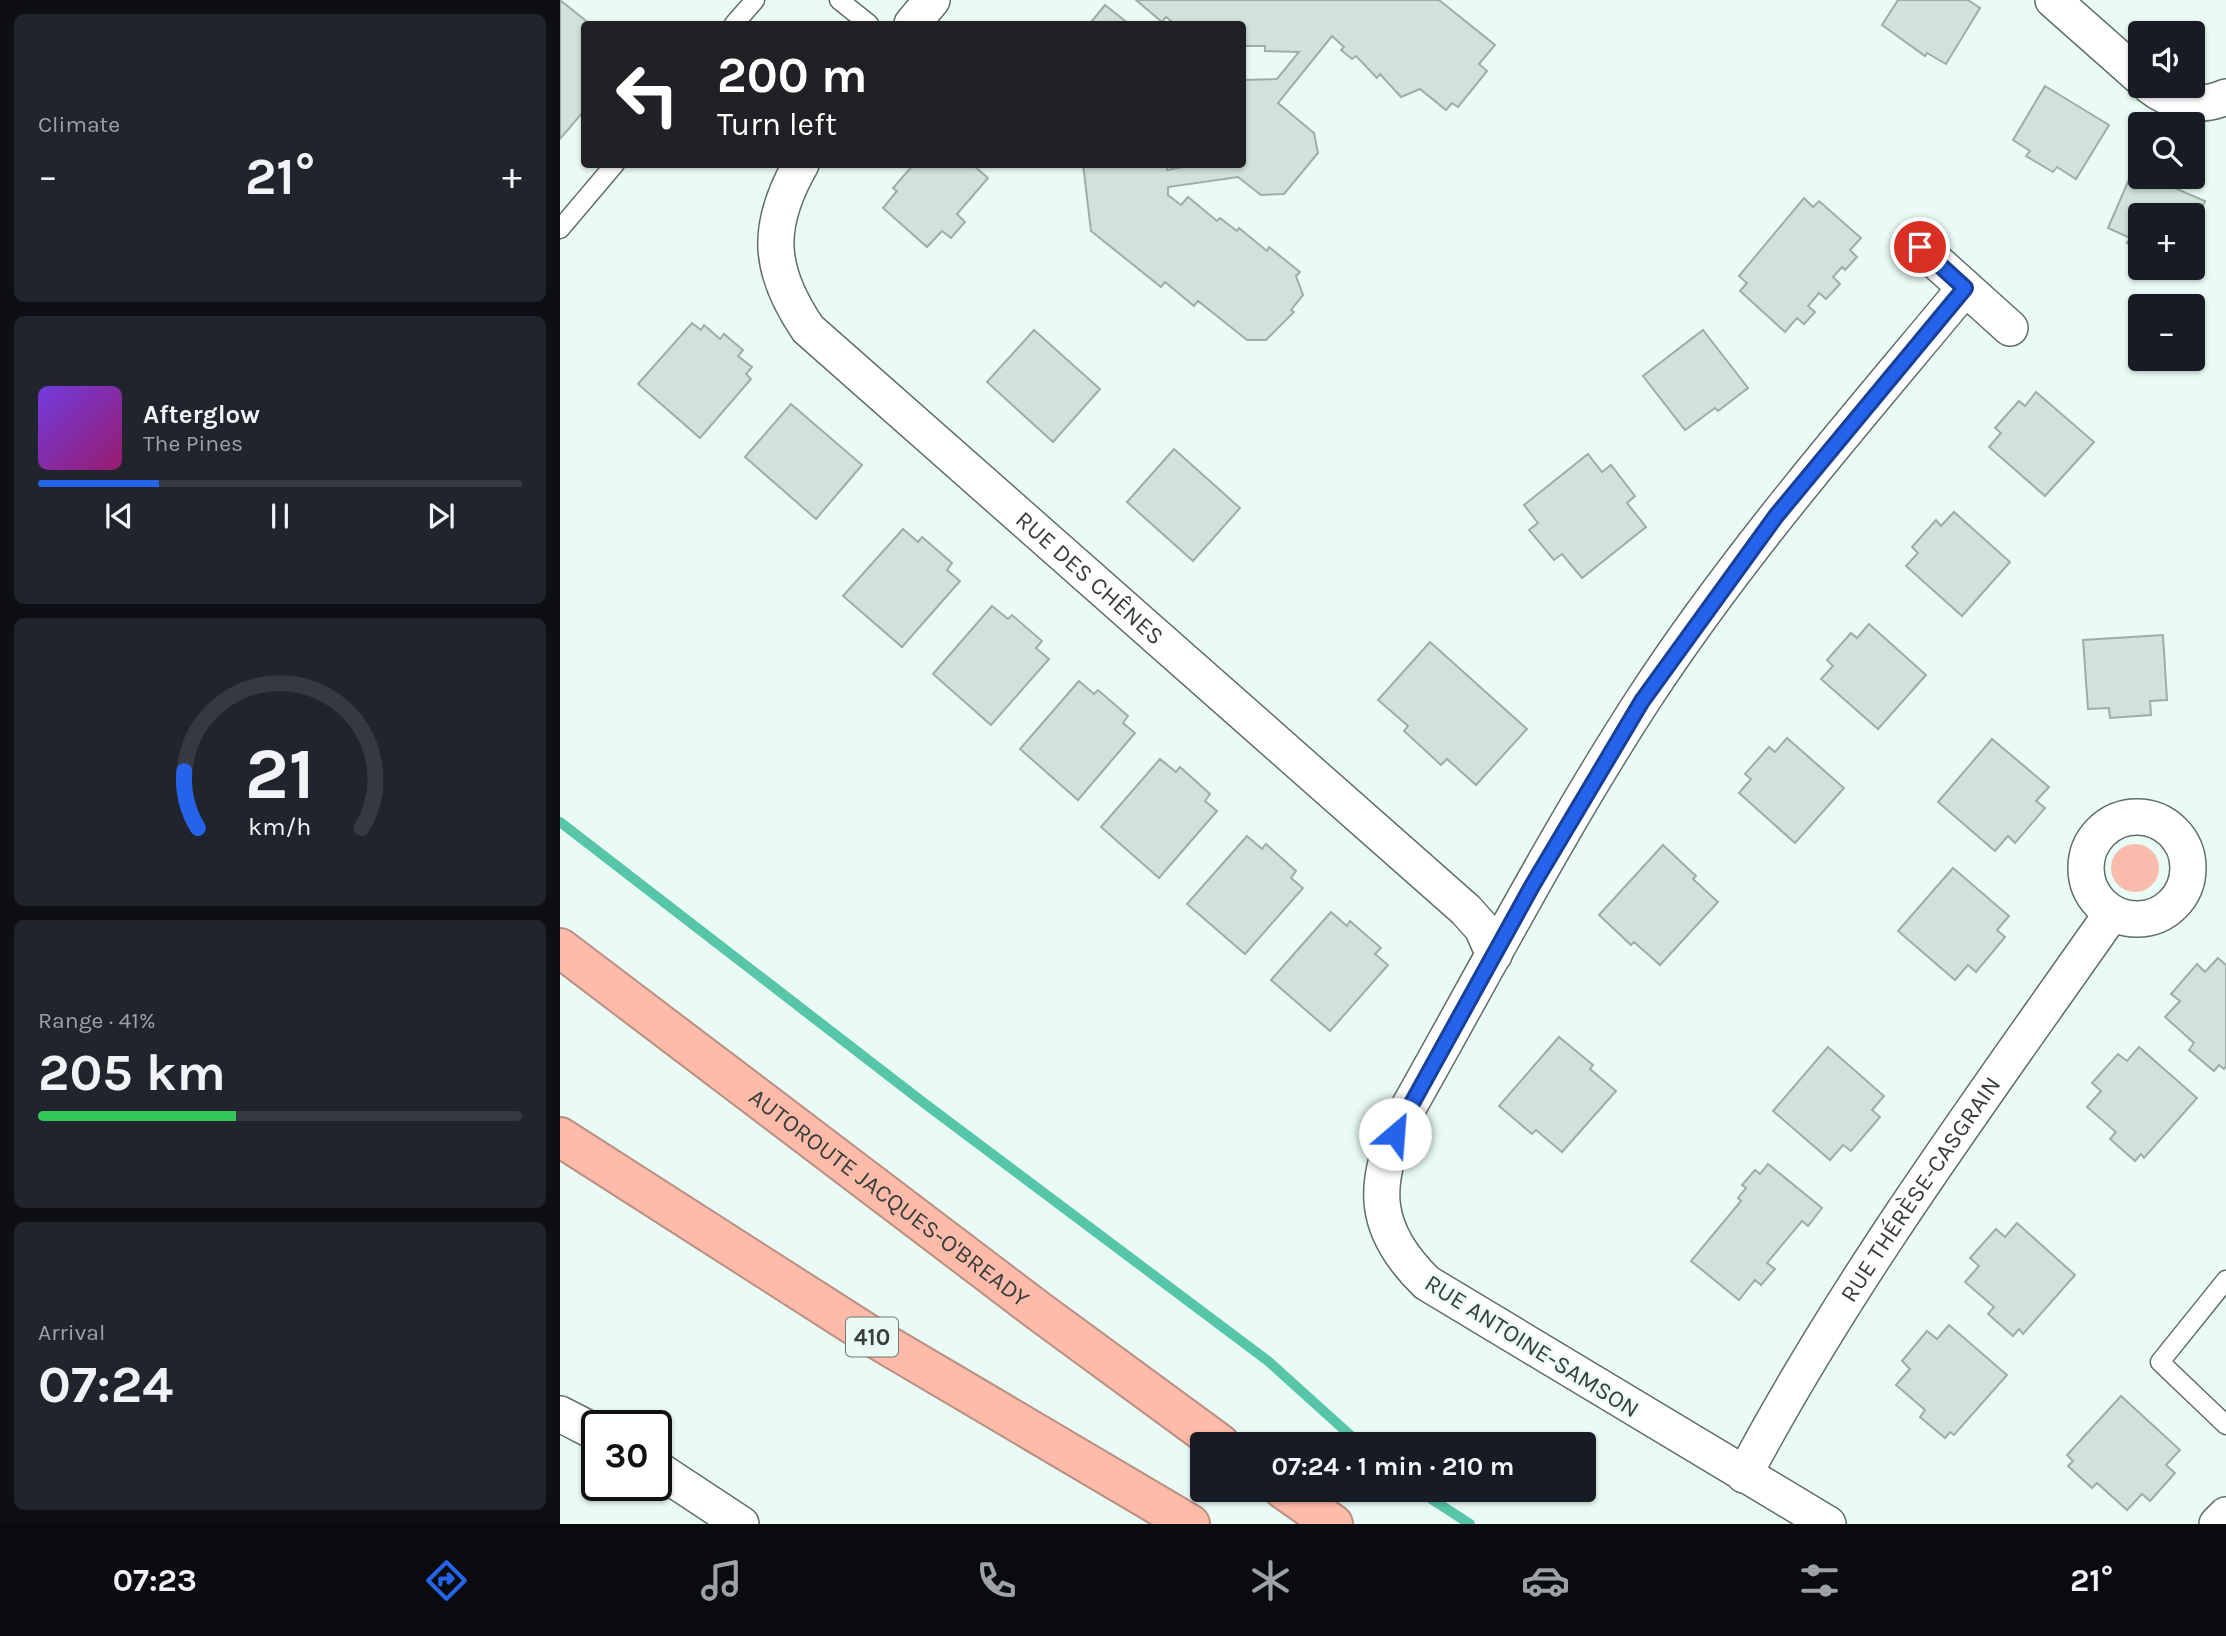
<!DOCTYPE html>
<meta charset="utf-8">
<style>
:root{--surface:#171b24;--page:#20242c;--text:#f1f3f6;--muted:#9ea1a6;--line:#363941;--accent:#2563eb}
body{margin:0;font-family:Karla,sans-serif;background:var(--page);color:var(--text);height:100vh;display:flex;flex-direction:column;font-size:26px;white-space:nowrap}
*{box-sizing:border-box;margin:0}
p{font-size:23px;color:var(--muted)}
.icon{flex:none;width:38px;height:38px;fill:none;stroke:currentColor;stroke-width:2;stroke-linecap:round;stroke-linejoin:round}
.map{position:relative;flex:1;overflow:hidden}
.side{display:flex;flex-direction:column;gap:14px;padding:14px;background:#0d0f14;width:560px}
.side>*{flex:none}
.guide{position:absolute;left:21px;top:21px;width:665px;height:147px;border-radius:7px;box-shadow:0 2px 5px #0004;background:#202124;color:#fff;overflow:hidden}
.tools{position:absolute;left:1568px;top:21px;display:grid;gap:14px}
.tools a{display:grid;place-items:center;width:77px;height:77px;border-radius:7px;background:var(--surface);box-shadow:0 2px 5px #0004;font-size:35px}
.speed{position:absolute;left:21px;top:1410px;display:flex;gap:14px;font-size:35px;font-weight:700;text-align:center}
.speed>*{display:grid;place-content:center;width:91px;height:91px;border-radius:50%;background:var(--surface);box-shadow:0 2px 5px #0004;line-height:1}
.speed .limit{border:4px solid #111;border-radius:10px;background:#fff;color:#111}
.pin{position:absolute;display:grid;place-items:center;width:60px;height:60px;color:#fff;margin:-30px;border:4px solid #fff;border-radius:50%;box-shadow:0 2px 7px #0007}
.me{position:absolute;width:77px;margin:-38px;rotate:27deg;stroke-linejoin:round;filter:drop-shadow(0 0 5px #0008)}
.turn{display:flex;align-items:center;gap:24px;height:147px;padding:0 21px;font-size:32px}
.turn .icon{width:91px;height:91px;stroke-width:2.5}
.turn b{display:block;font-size:49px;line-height:60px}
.big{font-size:52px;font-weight:700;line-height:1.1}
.side .tile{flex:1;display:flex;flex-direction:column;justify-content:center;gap:10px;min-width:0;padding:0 24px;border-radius:10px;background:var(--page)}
.side .dial{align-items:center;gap:0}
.dial svg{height:182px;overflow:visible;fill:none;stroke:var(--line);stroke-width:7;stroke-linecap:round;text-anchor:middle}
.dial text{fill:var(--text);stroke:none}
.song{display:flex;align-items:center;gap:21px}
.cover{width:84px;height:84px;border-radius:10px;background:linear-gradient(135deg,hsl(260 70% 55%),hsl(320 70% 35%))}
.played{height:7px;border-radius:4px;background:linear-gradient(90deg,var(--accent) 25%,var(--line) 25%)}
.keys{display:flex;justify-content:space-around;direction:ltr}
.heat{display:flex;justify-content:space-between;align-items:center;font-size:38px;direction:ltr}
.charge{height:10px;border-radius:5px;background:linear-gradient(90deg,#34c759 41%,var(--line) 0)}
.trip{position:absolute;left:630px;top:1432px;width:406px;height:70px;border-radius:7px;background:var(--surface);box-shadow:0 2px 5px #0004;font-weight:700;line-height:70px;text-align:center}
.menu{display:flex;height:112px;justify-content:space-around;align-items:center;background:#090b0e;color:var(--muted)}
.menu .icon{width:49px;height:49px}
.menu .current{color:var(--accent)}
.menu b{font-size:32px;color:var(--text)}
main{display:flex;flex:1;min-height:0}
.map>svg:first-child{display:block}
.green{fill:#f9bcac}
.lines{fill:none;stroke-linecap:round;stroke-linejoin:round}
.stream{stroke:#57c5a7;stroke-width:10}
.building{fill:#d1e1db;stroke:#9eada8;stroke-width:2}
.lane-casing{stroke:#616f6a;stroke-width:21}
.street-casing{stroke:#616f6a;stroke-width:38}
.highway-casing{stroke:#b88f82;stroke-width:42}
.lane{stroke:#fff;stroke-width:18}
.street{stroke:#fff;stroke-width:35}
.highway{stroke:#febba9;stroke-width:38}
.route-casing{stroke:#184099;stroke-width:18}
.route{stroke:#2563eb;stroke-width:12}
.labels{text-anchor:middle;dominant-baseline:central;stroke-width:5;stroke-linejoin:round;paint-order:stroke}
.shield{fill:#eafbf5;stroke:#6d7773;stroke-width:2}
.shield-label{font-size:23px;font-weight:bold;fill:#373e3b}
.street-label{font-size:24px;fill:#373e3b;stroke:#eafbf5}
</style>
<main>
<section class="side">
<div class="tile"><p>Climate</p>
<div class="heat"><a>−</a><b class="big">21°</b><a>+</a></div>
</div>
<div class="tile">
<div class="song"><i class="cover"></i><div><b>Afterglow</b><p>The Pines</p></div></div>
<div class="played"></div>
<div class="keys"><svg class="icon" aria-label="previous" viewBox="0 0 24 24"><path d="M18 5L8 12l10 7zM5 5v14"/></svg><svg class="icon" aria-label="pause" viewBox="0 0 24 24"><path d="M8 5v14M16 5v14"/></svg><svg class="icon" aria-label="next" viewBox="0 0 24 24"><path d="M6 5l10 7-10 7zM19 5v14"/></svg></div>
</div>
<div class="tile dial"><svg viewBox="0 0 100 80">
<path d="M14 69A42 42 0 1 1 86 69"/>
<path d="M14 69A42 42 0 0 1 8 44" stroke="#2563eb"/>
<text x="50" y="56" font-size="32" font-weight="700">21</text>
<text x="50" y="72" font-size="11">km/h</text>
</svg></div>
<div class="tile"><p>Range · 41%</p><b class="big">205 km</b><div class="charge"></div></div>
<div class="tile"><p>Arrival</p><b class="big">07:24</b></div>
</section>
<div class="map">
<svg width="1666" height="1524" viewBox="0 0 1666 1524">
<rect width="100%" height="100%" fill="#eafbf5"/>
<!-- green -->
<circle class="green" cx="1575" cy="868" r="24"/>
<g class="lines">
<!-- stream -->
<g class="stream">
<polyline points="0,822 364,1103 708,1361 800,1444"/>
<polyline points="856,1489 910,1524"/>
</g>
</g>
<!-- building -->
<g class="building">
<polygon points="0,0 30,24 24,24 24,111 0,139"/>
<polygon points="576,0 879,0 935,45 919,64 927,71 898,107 892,103 886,110 860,89 841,97 820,74 817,78 796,56 792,59 781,50 784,47 772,36 718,103 754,133 758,153 724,194 701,195 678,177 608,187 608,195 621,205 628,197 657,221 660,218 677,231 679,228 707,251 709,247 740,272 736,276 743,295 731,310 734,312 706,340 687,340 638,301 634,306 605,282 601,287 531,231 523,164 607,164 607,170 638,164 682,164 682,80 717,79 739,52 705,51 705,46 682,46 682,24 615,24 606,17 602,22"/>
<polygon points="1338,0 1408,0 1420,8 1386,64 1367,53 1365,56 1322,25"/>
<polygon points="545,5 569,24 534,24 531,22"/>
<polygon points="1485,86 1549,125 1516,179 1497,167 1493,172 1466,156 1470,151 1453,140"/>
<polygon points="354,164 412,164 428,178 397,214 405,222 391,238 382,231 367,247 323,208 337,191 333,188"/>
<polygon points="1573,170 1580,173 1580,177 1589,177 1645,201 1633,229 1633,215 1580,215 1580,248 1567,243 1570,238 1548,228"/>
<polygon points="1244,198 1253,207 1259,201 1301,238 1290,250 1297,257 1285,270 1282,267 1273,277 1280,284 1266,299 1259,293 1248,306 1255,312 1244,324 1237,318 1225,332 1180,291 1187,283 1179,276"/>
<polygon points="132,323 141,330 144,325 160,339 164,334 183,350 178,356 192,367 186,374 191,379 140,438 78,384"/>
<polygon points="474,330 540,389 493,442 427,382"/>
<polygon points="1143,330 1188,388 1158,411 1155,408 1125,430 1083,376"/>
<polygon points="1476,392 1534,442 1485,496 1429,447 1441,433 1435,428 1459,401 1465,406"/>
<polygon points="231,404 302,465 256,519 185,457"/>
<polygon points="614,449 680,508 633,561 567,502"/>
<polygon points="1028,454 1042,472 1051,465 1075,496 1067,503 1086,527 1022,578 1002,554 994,560 969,530 978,523 964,505"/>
<polygon points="1394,512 1450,562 1402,616 1346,566 1358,553 1352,547 1376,520 1381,526"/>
<polygon points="343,529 358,542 362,537 392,563 387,570 400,581 342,647 283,596"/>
<polygon points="432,606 448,619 452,615 482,641 476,648 489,659 431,725 373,674"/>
<polygon points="1309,624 1366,675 1318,729 1261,679 1273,666 1267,660 1291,633 1297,638"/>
<polygon points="1603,635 1607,700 1590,701 1591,715 1550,718 1549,708 1528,709 1523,640"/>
<polygon points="870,642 967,729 916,785 887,759 881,765 844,731 848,726 818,700"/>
<polygon points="519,681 534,694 538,690 568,716 563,723 575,733 518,800 460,749"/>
<polygon points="1227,738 1284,788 1235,843 1179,793 1191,779 1185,774 1209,747 1215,752"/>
<polygon points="1432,739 1489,787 1476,801 1485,808 1455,843 1448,836 1435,851 1378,802"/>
<polygon points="600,759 616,772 620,767 650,794 645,801 657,811 599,878 541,827"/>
<polygon points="687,836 702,849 706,844 736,871 731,878 743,888 685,954 627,904"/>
<polygon points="1103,845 1136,876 1133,879 1158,902 1100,965 1074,942 1071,945 1039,915"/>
<polygon points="1393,868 1449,916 1437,930 1445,937 1416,972 1408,965 1395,980 1338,931"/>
<polygon points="771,912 787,926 790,921 821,948 815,954 828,965 770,1031 711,980"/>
<polygon points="1658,958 1666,965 1666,1066 1664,1069 1659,1065 1654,1071 1629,1050 1634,1043 1605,1017 1620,1001 1611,994 1637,964 1645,972"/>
<polygon points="999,1037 1033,1065 1030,1069 1056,1091 1002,1152 976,1130 972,1134 939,1106"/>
<polygon points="1268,1047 1324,1096 1312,1110 1320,1117 1291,1151 1283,1145 1270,1160 1213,1111"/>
<polygon points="1579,1047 1637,1098 1584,1158 1581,1154 1575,1161 1550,1139 1556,1132 1527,1107 1541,1091 1532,1083 1558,1054 1567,1061"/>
<polygon points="1208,1164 1262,1208 1248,1226 1242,1221 1207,1263 1215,1269 1201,1285 1195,1280 1179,1300 1131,1261 1181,1201 1178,1198 1186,1188 1182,1185 1195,1170 1200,1174"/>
<polygon points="1457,1223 1515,1275 1463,1334 1459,1329 1453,1336 1428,1314 1434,1307 1405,1282 1419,1266 1410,1258 1436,1229 1445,1237"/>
<polygon points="1389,1325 1447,1375 1394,1435 1390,1432 1385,1438 1360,1417 1365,1410 1336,1385 1350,1369 1342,1361 1367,1331 1377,1339"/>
<polygon points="1561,1396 1620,1450 1606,1465 1615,1473 1590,1501 1582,1494 1567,1510 1537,1483 1532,1488 1508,1466 1513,1461 1507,1455"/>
</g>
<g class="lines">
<!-- lane casing -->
<g class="lane-casing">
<g id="lane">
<polyline points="279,0 309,24"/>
<polyline points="174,24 195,0"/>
<polyline points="0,229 55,164"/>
<polyline points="1666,1280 1600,1362 1666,1425"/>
</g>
</g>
<!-- street casing -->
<g class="street-casing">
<g id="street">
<polyline points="1493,0 1580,77"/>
<polyline points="352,24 372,0"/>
<path d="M1590,86C1612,104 1641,108 1666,97"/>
<path id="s1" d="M241,164C205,227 208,270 248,329L906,910L922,928L934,955"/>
<polyline points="1360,247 1450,328"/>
<circle cx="1577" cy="868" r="51"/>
<polyline points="0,1414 37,1433"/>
<polyline points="96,1468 181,1524"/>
<path id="s2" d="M1184,1475C1289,1277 1424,1096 1552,913"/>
<path d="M1268,1524L867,1283C812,1230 811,1184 843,1117C922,978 996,834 1083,700C1178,554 1294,422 1405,288"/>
<polyline points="1657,1524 1666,1515"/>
</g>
</g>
<!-- highway casing -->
<g class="highway-casing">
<g id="highway">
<path id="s3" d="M0,948L480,1312L660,1444"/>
<polyline points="0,1137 303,1331 630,1524"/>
<polyline points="723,1489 773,1524"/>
</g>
</g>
<!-- lane -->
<use href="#lane" class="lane"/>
<!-- street -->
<use href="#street" class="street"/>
<!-- highway -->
<use href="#highway" class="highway"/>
</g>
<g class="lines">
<!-- route casing -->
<g class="route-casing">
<polyline id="route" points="835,1134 972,886 1082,701 1216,516 1405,288 1360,247"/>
</g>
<!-- route -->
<use href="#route" class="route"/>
</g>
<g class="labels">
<!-- shield labels -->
<rect class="shield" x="286" y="1317.5" width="52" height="39" rx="5"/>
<g class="shield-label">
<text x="312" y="1337">410</text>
</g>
<!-- street labels -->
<g class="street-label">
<text stroke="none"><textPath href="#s1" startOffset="553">RUE DES CHÊNES</textPath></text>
<text stroke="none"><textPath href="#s2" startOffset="336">RUE THÉRÈSE-CASGRAIN</textPath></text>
<text stroke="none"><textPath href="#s3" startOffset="413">AUTOROUTE JACQUES-O'BREADY</textPath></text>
<text transform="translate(972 1346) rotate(32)">RUE ANTOINE-SAMSON</text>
</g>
</g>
</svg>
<div class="tools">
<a><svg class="icon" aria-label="sound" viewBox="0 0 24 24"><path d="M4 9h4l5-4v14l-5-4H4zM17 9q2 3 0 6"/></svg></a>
<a><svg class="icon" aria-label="search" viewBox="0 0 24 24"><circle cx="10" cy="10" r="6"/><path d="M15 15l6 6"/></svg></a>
<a>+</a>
<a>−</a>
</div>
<div class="speed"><div class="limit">30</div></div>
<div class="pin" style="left:1360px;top:247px;background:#d93025"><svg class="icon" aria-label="arrive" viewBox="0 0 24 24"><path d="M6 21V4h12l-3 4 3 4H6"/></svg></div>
<svg class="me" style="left:835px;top:1134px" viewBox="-20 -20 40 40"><circle r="19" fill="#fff"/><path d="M0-13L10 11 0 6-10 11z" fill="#2563eb"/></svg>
<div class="trip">07:24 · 1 min · 210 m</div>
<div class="guide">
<div class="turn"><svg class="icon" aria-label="left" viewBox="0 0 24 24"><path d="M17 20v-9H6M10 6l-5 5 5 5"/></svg><div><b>200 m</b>Turn left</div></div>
</div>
</div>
</main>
<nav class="menu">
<b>07:23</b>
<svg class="icon current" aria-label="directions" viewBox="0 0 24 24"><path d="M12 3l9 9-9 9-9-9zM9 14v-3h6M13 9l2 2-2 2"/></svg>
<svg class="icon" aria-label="music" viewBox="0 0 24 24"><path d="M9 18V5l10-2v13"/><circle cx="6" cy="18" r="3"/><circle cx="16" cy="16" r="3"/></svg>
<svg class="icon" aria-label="phone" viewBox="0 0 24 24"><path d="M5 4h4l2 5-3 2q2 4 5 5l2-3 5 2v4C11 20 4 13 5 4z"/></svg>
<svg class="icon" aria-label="climate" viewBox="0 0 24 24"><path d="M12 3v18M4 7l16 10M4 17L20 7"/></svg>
<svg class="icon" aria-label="car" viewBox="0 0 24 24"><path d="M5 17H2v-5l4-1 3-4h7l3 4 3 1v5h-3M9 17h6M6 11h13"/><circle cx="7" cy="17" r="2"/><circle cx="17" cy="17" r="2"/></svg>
<svg class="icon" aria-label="filters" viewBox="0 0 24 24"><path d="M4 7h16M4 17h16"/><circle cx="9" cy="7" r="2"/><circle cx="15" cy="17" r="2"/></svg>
<b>21°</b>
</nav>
